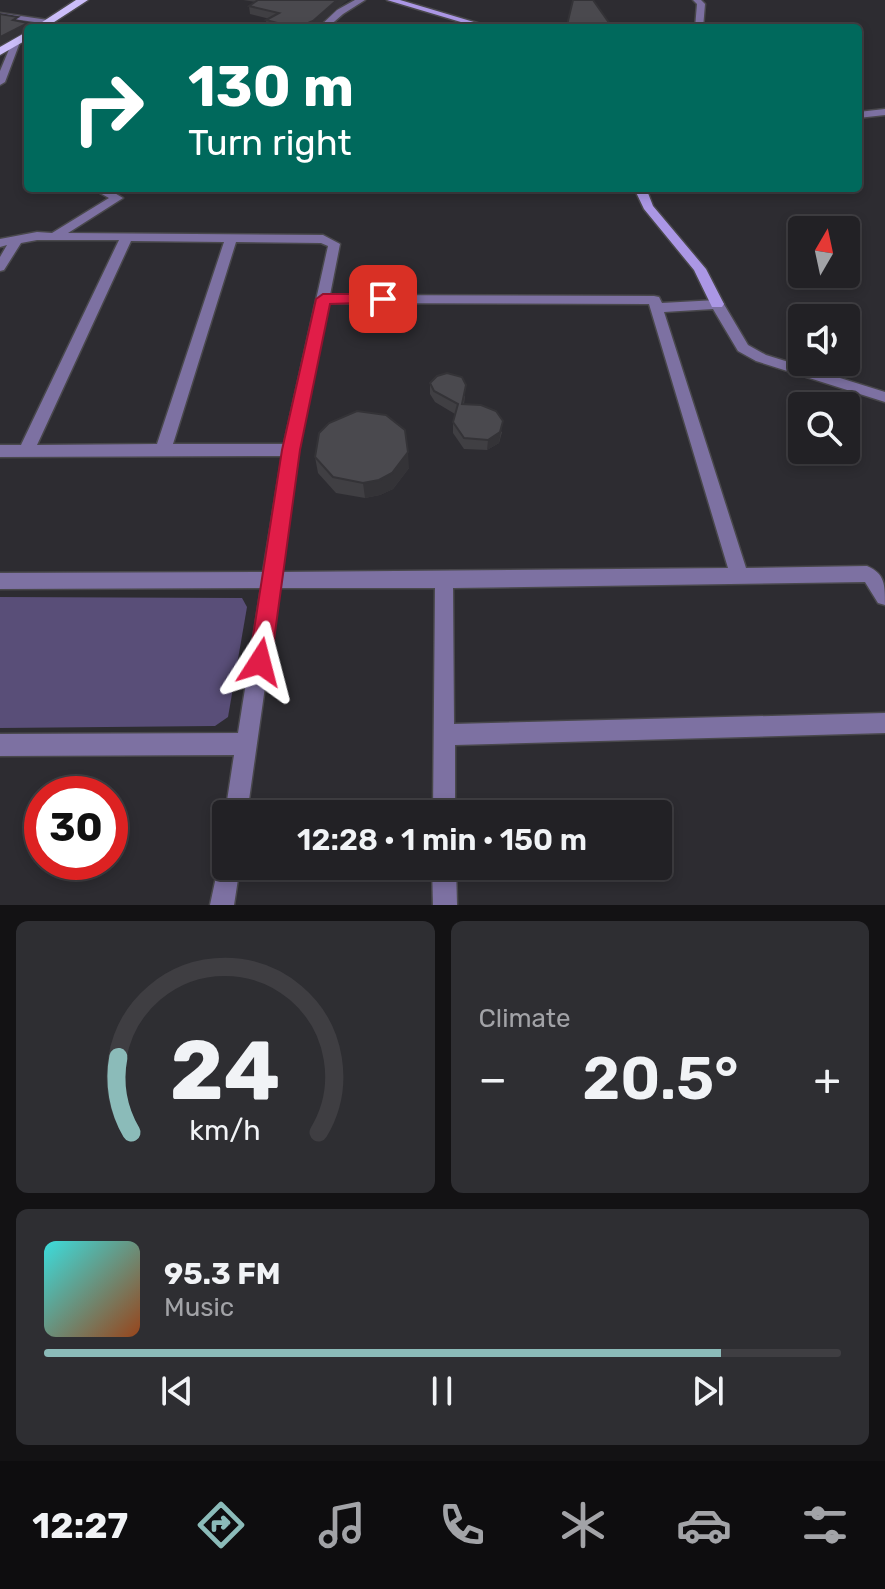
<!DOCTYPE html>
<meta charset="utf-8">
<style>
:root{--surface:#222125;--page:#2e2e32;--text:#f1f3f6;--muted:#a2a3a7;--line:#3f3e42;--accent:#8bbbb9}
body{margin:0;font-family:Rubik,sans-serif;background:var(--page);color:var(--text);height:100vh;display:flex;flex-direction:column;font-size:30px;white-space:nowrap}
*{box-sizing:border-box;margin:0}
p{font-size:26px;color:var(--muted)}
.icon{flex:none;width:44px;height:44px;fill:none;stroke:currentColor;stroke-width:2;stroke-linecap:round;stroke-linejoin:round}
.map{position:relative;height:905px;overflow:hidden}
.side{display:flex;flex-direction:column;gap:16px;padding:16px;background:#131214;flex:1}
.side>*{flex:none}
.top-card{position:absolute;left:24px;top:24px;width:838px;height:168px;border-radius:8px;box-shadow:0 4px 12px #0003,0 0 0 2px var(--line);background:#00695c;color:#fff;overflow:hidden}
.needle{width:52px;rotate:9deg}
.controls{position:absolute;left:788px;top:216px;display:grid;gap:16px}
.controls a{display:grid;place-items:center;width:72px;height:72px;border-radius:8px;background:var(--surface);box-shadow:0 4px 12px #0003,0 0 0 2px var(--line);font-size:40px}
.speed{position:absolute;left:24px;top:776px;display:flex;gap:16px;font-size:40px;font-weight:700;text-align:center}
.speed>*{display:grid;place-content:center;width:104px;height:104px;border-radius:50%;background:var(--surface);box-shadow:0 4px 12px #0003,0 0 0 2px var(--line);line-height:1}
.speed .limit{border:12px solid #d22;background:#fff;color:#111}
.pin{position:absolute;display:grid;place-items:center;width:68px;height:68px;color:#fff;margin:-34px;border-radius:16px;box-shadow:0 4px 12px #0006}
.me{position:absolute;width:88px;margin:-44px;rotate:9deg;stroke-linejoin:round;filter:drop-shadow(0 0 6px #0008)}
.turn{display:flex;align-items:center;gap:28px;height:168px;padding:0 32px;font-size:36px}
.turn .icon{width:104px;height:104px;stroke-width:2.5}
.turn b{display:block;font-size:56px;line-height:68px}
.big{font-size:60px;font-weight:600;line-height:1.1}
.side .card{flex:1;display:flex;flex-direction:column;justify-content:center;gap:12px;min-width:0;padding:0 28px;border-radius:12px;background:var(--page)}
.side .dial{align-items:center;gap:0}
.dial svg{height:208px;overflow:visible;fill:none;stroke:var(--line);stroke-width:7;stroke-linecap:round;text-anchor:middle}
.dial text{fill:var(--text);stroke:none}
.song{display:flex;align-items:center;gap:24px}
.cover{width:96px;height:96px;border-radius:12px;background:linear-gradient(135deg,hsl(180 70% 55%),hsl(20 70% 35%))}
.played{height:8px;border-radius:4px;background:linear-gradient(90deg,var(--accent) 85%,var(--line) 85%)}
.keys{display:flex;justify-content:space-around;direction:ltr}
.heat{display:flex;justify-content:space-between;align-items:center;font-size:44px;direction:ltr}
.side .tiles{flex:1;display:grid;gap:16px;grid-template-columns:1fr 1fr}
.card:last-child{grid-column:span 2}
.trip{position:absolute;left:212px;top:800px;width:460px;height:80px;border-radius:8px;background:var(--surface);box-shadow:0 4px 12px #0003,0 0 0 2px var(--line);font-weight:600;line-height:80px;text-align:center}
.tab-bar{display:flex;height:128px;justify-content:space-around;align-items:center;background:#0e0d0f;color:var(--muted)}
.tab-bar .icon{width:56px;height:56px}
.tab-bar .selected{color:var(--accent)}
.tab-bar b{font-size:36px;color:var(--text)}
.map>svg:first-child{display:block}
.green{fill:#594e78}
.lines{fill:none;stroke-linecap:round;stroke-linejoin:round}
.street-casing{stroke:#49484c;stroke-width:3}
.secondary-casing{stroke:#49484c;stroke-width:3}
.primary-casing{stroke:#49484c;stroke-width:3}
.street{fill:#7d71a2;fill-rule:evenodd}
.secondary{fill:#ab97e5;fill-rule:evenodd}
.primary{fill:#cbbdf9;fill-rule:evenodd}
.wall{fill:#403f43}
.shaded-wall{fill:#343337}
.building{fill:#4a494e;stroke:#343337;stroke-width:2}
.route{fill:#e11d48;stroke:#92132f;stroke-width:2}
</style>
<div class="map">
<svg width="885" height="905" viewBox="0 0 885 905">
<rect width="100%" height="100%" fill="#2d2c31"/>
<!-- green -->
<polygon class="green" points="0,597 242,598 247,607 228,717 215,726 0,728"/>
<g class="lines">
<!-- street casing -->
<g class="street-casing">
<g id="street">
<polygon points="355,0 365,0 343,14 327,28 318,28 337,10"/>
<polygon points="693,0 701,0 705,4 703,28 695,28 697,4"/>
<polygon points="0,13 48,20 52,22 48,24 0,17"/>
<polygon points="13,40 20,42 5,82 0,85 0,71"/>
<polygon points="885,109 885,115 858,118 858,112"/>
<path d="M91,188H106L123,198L68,233L323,235L340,244L330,295L654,296L659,297L662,303L717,300L722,301L748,345L766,355L885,392V402L756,361L738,351L713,309L664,312L746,568L867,566C885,574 885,584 885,605L878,603L865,582L453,588L454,724L885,713V733L455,745V814H433L435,588H279L247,814H226V817L225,814L234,755L0,756V734L238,733L261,588L0,589V573L263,572L282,456L0,457V445H21L119,240H37L21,243L4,270L0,271V257L7,245L0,247V239L37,232L52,233L109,198ZM131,241L224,242L157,444L37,445ZM236,242L321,243L328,246L284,444H173ZM328,303L649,304L728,568L282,572L299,450Z"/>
<polygon points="226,855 226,866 240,866 234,905 210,905 220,858"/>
<polygon points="432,866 456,866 457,905 433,905"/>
</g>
</g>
<!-- secondary casing -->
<g class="secondary-casing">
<g id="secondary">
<polygon points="387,0 400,0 494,28 481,28"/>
<polygon points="634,188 646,188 653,206 706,269 724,304 722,307 712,307 694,270 644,209"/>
</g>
</g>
<!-- primary casing -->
<g class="primary-casing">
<g id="primary">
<polygon points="76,0 88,0 45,28 33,28"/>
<polygon points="28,31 28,39 0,55 0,47"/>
</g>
</g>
<!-- street -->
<use href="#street" class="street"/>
<!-- secondary -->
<use href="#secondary" class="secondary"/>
<!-- primary -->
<use href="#primary" class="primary"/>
</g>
<!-- wall -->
<g class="wall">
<polygon points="243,0 347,0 315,28 267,28 266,20 270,19 250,14 249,6 256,2"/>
<polygon points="573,0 612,27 612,28 567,28"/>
<polygon points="430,383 465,396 464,404 502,432 499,443 487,450 464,449 453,433 453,422 455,414 435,402 430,394"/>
<polygon points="315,457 409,468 393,489 380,495 365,498 336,493 318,473"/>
</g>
<!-- shaded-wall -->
<g class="shaded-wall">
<polygon points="337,0 347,0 315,28 296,28"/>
<polygon points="28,23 30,28 28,28 28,30 0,45 0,37"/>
<polygon points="503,421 499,443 487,450 488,440"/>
<polygon points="408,452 409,468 393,489 380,495 365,498 363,483"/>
</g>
<!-- building -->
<g class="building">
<polygon points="258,0 337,0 313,21 296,28 266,20 279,13 249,6"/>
<polygon points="573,0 593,0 612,27 567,25"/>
<polygon points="0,14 18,17 13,20 28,23 0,37"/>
<polygon points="447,373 462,377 466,385 462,404 481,405 496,411 503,421 500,432 488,440 464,438 453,422 458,404 434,391 430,383 437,376"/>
<polygon points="357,411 386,415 405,430 408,452 392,473 379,480 363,483 333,477 315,457 319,433 329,423"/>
</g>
<!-- route -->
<polygon class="route" points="383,294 389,296 389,302 330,304 300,450 271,662 268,670 260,673 252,670 249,662 282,450 316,299 323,294"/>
</svg>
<div class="controls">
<a><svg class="needle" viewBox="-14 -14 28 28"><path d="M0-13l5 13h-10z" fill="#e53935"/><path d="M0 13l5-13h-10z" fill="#a2a3a7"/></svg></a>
<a><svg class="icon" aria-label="sound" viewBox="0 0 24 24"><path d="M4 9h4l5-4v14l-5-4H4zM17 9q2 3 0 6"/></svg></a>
<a><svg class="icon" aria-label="search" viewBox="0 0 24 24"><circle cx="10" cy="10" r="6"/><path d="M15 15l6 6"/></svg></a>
</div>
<div class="speed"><div class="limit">30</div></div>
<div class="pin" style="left:383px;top:299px;background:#d93025"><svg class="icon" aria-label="arrive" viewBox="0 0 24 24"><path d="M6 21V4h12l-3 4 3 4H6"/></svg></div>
<svg class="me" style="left:260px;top:662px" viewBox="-20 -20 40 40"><path d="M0-17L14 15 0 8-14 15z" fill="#e11d48" stroke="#fff" stroke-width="4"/></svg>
<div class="trip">12:28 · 1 min · 150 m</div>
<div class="top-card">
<div class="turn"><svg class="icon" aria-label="right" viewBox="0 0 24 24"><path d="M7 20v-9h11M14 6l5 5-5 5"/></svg><div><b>130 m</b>Turn right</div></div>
</div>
</div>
<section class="side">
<div class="tiles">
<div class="card dial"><svg viewBox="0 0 100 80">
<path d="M14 69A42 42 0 1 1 86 69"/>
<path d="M14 69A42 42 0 0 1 9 40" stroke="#8bbbb9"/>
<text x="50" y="56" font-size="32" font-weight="700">24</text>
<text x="50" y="72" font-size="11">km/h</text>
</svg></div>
<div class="card"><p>Climate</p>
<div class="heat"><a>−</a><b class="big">20.5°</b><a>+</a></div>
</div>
<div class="card">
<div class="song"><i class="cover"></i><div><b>95.3 FM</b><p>Music</p></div></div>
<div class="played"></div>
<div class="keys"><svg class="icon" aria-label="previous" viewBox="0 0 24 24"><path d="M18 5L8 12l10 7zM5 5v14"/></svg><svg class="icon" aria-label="pause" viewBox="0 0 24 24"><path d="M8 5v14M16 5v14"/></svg><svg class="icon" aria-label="next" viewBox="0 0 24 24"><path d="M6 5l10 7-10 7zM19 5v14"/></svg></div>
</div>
</div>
</section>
<nav class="tab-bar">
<b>12:27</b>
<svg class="icon selected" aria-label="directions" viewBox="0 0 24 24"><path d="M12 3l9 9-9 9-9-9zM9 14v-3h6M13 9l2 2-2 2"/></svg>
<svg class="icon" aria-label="music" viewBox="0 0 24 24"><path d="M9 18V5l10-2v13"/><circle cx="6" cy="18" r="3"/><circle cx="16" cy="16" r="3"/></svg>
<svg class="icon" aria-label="phone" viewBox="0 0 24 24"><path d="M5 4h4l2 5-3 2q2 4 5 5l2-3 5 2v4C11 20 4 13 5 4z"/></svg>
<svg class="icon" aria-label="climate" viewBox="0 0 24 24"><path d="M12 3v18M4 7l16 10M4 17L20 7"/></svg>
<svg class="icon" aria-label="car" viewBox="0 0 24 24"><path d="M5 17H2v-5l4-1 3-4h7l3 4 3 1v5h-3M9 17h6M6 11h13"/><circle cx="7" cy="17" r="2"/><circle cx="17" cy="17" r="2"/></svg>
<svg class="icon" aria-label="filters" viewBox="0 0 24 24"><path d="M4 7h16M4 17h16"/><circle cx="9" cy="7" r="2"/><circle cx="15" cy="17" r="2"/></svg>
</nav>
